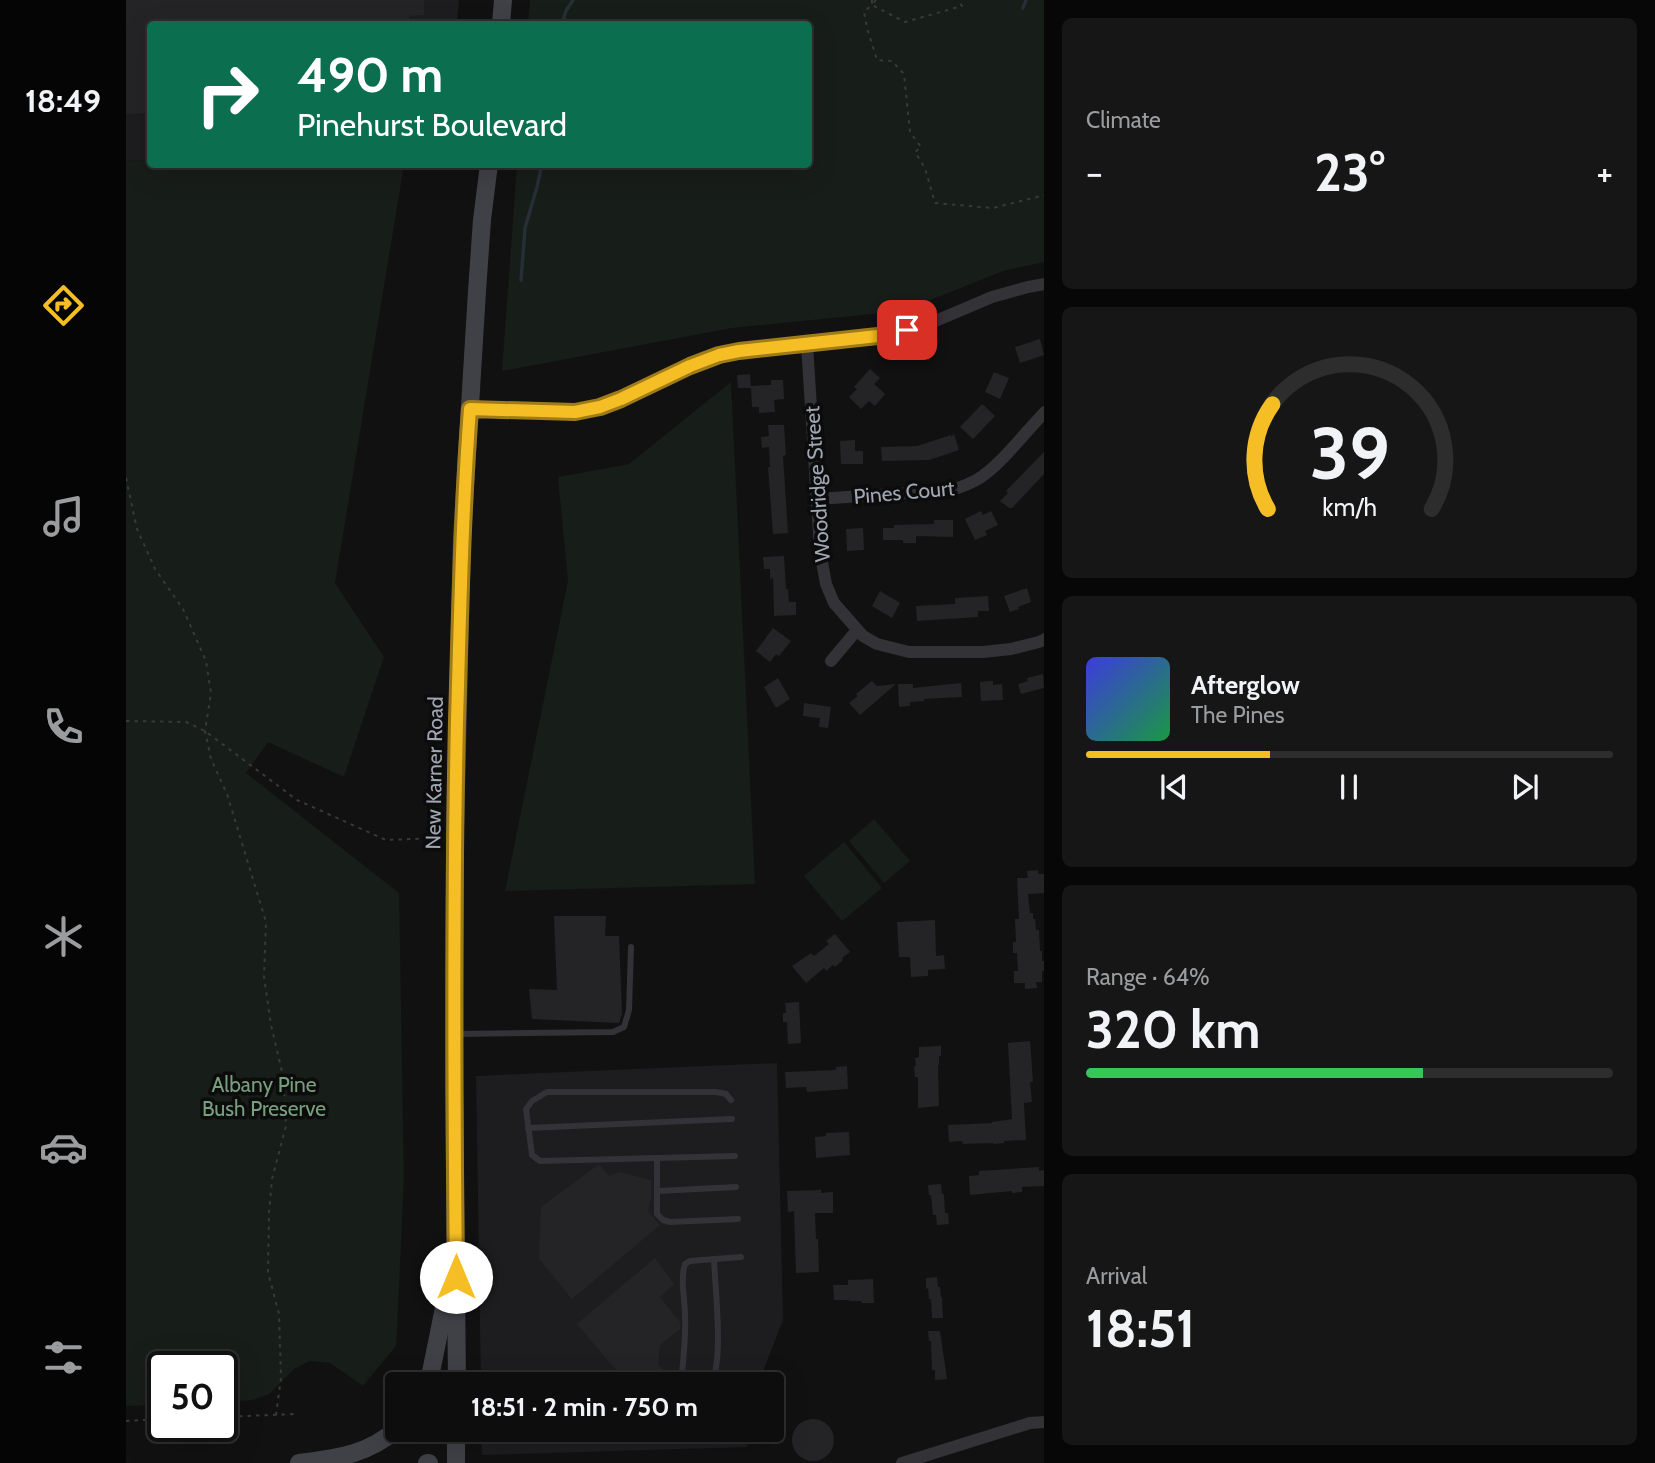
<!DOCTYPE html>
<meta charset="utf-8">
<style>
:root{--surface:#0d0d0e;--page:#161617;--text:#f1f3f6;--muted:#9a9c9e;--line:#2d2d2e;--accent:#f6be25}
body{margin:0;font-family:Cabin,sans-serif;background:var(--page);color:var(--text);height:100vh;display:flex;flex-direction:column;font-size:26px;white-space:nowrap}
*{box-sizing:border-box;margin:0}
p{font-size:23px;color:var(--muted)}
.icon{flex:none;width:38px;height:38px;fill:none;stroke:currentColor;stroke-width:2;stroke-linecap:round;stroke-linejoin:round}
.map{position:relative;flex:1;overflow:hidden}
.drawer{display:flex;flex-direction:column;gap:18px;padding:18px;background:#070708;width:611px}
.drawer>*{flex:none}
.hud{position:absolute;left:21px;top:21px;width:665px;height:147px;border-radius:7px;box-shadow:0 7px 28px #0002,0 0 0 2px var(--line);background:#0b6e4f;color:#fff;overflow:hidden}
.speed{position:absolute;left:21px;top:1351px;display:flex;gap:14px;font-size:35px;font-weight:700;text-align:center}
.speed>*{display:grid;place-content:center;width:91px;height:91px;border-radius:50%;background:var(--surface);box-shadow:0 7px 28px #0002,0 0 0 2px var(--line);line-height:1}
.speed .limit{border:4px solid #111;border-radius:10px;background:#fff;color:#111}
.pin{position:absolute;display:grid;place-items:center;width:60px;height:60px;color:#fff;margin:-30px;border-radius:14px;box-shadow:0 4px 10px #0006}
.me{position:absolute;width:77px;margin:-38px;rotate:0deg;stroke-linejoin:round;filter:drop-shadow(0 0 5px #0008)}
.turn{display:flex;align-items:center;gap:24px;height:147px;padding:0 35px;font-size:32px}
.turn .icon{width:91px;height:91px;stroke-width:2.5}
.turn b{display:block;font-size:49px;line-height:60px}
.big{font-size:52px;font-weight:800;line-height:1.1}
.drawer .card{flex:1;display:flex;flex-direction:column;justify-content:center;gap:10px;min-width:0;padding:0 24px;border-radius:10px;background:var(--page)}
.drawer .dial{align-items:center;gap:0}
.dial svg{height:182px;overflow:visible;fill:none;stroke:var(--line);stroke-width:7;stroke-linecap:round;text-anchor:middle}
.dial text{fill:var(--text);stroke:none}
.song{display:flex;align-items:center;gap:21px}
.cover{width:84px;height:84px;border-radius:10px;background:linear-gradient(135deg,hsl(240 70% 55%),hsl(140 70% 35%))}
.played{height:7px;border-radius:4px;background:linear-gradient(90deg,var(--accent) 35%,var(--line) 35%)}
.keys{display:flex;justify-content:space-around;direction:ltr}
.heat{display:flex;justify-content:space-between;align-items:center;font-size:38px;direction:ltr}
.charge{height:10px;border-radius:5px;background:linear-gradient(90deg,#34c759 64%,var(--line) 0)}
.trip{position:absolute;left:259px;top:1372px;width:399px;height:70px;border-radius:7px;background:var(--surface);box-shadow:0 7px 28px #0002,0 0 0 2px var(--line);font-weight:800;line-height:70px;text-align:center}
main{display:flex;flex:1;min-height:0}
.tabs{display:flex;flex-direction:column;width:126px;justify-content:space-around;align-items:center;background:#050506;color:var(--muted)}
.tabs .icon{width:49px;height:49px}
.tabs .on{color:var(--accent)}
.tabs b{font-size:32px;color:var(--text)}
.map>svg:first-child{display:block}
.built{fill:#1d1d1f}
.green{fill:#171d18}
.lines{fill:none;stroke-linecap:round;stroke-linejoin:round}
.stream{stroke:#272e36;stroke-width:3.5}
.building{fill:#242426}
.path{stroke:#38393e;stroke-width:2;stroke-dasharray:3.5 5;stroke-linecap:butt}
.service{stroke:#323237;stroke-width:6}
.minor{stroke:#323237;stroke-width:12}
.secondary{stroke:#404147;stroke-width:18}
.route-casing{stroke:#a07c18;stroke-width:18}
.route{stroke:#f6be25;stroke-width:12}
.labels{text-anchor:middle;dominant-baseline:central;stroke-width:7;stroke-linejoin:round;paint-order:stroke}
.street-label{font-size:21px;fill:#a1a6b3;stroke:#0c0c0d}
.park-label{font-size:21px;fill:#789f7d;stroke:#0c0c0d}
</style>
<main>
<nav class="tabs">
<b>18:49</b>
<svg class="icon on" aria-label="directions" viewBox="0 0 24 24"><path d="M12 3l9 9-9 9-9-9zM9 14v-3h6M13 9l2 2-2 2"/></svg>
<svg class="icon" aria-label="music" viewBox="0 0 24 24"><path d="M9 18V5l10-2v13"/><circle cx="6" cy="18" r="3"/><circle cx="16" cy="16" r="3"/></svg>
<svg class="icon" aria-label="phone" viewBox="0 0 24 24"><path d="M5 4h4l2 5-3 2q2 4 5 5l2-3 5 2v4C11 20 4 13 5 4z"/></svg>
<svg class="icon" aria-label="climate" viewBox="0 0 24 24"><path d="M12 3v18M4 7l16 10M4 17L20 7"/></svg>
<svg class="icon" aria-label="car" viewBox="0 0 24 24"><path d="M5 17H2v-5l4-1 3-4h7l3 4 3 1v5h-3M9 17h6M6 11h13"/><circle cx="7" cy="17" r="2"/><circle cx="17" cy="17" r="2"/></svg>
<svg class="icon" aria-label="filters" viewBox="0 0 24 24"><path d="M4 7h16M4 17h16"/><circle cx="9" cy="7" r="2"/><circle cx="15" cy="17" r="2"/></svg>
</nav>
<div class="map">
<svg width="919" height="1463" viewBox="0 0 919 1463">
<rect width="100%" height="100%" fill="#111112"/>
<!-- built -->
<g class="built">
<polygon points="0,0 333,0 331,24 24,24 24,160 0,161"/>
<polygon points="651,1063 657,1320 632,1384 355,1384 350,1076"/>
<polygon points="355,1430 623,1430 621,1447 356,1455"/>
</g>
<!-- green -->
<g class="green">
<polygon points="404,0 918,0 918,262 877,271 802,301 781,308 756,313 606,328 376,371 391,165 682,164 682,24 402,24"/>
<polygon points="24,160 24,164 278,165 209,583 258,657 218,777 142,742 120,773 273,893 278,1178 271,1330 270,1346 237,1386 204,1363 184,1361 168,1369 143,1394 127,1400 96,1402 96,1367 37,1367 37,1405 0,1406 0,161"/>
<polygon points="605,382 629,884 379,891 442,581 432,477 503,464"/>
<polygon points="748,819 784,861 758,883 723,841"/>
<polygon points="718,842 756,888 716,921 678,876"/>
</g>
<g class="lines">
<!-- stream -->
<g class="stream">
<polyline points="897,8 900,0"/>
<polyline points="436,24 440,11 447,0"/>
<polyline points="395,280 399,228 411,187 416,164"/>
</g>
</g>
<!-- building -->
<g class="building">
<polygon points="0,0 298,0 298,15 283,16 283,24 24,24 24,113 0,114"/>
<polygon points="914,339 918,355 894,363 889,347"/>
<polygon points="744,369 754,378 748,384 759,394 749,406 743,401 735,409 723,397 731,389 728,387"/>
<polygon points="868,372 883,378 874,399 859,392"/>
<polygon points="624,374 625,386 645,385 645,380 657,380 658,399 648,400 649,412 633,413 633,407 626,407 625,388 612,388 611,375"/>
<polygon points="856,404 869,416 847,439 834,427"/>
<polygon points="642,425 658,425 660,455 657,456 662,533 647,534 642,467 644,467 643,447 636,448 635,437 643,436"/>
<polygon points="828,434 833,450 803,460 756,461 755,447 791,446 825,435 825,437"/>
<polygon points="729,440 729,451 737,451 737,464 715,464 714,441"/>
<polygon points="918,452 918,474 886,508 883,508 874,501 882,493 880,491"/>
<polygon points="855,511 857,515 865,511 872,525 859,531 861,535 849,540 839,519"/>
<polygon points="808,520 827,520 827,537 790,536 790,543 777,543 777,540 757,540 757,528 768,528 768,525 808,524"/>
<polygon points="737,528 738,550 721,551 720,529"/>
<polygon points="658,556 660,589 662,589 663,602 670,602 670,615 648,616 647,578 644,579 644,569 638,569 637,557"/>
<polygon points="901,588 905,602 892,607 893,609 884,612 878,596"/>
<polygon points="754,591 774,603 766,618 746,606"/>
<polygon points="862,596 863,611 852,611 852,617 791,621 790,606 829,604 829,598"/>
<polygon points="647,628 665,641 653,656 650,654 644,662 630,651"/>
<polygon points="917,674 918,688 895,694 892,684 902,681 901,678"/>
<polygon points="652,678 664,699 650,708 638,687"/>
<polygon points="746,681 751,686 770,684 734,715 723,703 732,696 730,694"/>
<polygon points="863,681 867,681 867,685 876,684 877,700 855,701 854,682"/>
<polygon points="835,683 836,697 798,699 798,701 784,702 784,706 773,707 772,684 787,684 787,688"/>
<polygon points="678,703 705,707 702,728 693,727 694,718 677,716"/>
<polygon points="912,870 912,874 918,874 918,893 902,894 904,913 907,913 907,919 909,919 910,930 913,930 914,951 916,951 916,961 918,961 918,971 916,971 916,982 910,982 911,988 899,989 899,983 888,983 888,971 892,971 891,953 887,953 887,942 890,942 889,919 893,919 891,878 902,878 901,871"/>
<polygon points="428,916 480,916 479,936 493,936 496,1014 493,1023 406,1019 403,989 431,990"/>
<polygon points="809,920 810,956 818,955 819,969 802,970 802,976 785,977 784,957 773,957 771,922"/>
<polygon points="709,934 724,952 716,958 717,960 709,967 707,965 700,971 698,968 680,983 666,966 685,953 688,956 703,944 700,941"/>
<polygon points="673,1002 675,1043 662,1044 661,1022 657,1022 657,1013 660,1013 659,1003"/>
<polygon points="904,1041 907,1082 904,1082 906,1102 898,1103 900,1140 878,1141 878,1143 867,1144 867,1143 837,1144 836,1141 823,1142 822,1125 866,1123 866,1122 886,1119 882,1043"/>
<polygon points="815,1046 815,1056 813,1056 813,1065 812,1065 813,1106 792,1108 792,1077 789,1077 788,1066 790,1066 789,1058 793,1057 793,1047"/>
<polygon points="721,1066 722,1089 681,1092 680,1087 660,1088 659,1072 710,1070 710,1067"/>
<polygon points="723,1132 724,1155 690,1158 689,1137 700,1136 700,1133"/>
<polygon points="472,1165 474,1165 483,1176 493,1172 525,1180 525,1198 522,1211 534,1225 446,1299 413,1259 415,1207"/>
<polygon points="913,1167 913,1171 918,1170 918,1186 896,1187 896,1192 886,1193 886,1191 844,1195 843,1176 853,1175 853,1171"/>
<polygon points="815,1184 816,1194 818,1194 819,1213 822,1213 823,1224 811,1225 810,1215 807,1215 805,1195 803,1195 802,1185"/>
<polygon points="695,1190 695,1193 707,1192 707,1213 689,1213 690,1239 692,1239 693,1272 670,1273 668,1211 662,1212 661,1191"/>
<polygon points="529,1258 548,1284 534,1297 554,1322 554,1329 534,1345 532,1365 541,1373 527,1384 502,1384 451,1324"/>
<polygon points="811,1277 812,1287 814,1287 815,1297 816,1297 817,1318 806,1318 805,1299 803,1299 802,1288 800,1289 800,1278"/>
<polygon points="747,1279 748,1303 736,1303 735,1301 723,1301 723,1300 708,1300 707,1285 722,1285 722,1280"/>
<polygon points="802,1331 814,1331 821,1379 809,1380 809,1370 806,1370 805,1341 803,1341"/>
<circle cx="687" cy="1440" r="21"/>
</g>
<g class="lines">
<!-- path -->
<g class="path">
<polyline points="746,0 746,5 738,12 741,28 751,60 766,61 778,74 784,132 795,147 789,152 799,168 809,203 867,208 919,195"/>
<polyline points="750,0 746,5 779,22 836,6 832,0"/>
<polyline points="0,478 11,529 29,569 57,609 80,661 85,693 79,731 85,759 101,794 140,922 138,977 145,1025 157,1076 160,1126 146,1179 143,1213 142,1272 153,1314 155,1378 150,1415"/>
<polyline points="0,721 60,722 79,731 171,800 260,840 315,838"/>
<polyline points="96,1417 170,1414"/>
<polyline points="0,1421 37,1419"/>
</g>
<!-- service -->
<g class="service">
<polyline points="330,1034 487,1032 498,1027 503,1010 505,947"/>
<polyline points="605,1100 600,1094 590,1092 421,1092 406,1101 400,1109 406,1155 414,1161 609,1156"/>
<polyline points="402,1128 606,1119"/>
<polyline points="531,1158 531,1214 537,1220 544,1222 612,1219"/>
<polyline points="532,1191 610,1187"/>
<path d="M565,1384L556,1373C558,1354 560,1335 559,1315C559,1298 554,1281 559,1264L564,1261L615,1257"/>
<path d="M585,1384C598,1361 589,1288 588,1259"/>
</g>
<!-- minor -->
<g class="minor">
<polyline points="681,344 694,551 700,584 708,603 737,636 751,644 783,652 857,652 885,649 913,642 919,639"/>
<polyline points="343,409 449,412 474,407 495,399 564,366 593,355 613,351 761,335 800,325 866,297 902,287 919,284"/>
<path d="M691,499L826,490C835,487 844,484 852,479C874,466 900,431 919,412"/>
<polyline points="705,661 731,630"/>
<polyline points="776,1463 904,1423 919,1422"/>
</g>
<!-- secondary -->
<g class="secondary">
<polyline points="375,24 377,0"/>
<polyline points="301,1384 305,1372 322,1288"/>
<polyline points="331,1384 328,1086 329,831 336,537 351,291 356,220 363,164"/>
<path d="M173,1463C211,1458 241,1455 271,1429"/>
<polyline points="301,1463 303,1463"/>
<polyline points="330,1463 330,1430"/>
</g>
</g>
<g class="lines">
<!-- route casing -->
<g class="route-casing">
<path id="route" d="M330,1277C328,1092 327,907 331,721C334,617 336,513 344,409L449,412L474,407L495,399L564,366L593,355L613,351L761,335L781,330"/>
</g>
<!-- route -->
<use href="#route" class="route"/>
</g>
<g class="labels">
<!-- street labels -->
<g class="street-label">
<text transform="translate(691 484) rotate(-94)">Woodridge Street</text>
<text transform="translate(778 492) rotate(-5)">Pines Court</text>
<text transform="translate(308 773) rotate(-89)">New Karner Road</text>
</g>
<!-- park labels -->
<g class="park-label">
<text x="138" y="1084">Albany Pine<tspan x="138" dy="24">Bush Preserve</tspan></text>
</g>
</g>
</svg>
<div class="speed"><div class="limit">50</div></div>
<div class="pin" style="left:781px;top:330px;background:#d93025"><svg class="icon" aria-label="arrive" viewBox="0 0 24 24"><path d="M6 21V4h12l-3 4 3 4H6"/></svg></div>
<svg class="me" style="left:330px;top:1277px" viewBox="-20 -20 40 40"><circle r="19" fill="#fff"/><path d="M0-13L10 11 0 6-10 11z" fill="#f6be25"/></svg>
<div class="trip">18:51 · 2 min · 750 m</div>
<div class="hud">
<div class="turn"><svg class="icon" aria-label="right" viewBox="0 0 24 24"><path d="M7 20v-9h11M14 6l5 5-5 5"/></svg><div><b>490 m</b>Pinehurst Boulevard</div></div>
</div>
</div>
<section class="drawer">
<div class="card"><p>Climate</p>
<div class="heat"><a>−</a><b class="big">23°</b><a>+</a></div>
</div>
<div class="card dial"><svg viewBox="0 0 100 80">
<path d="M14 69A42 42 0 1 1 86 69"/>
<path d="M14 69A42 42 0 0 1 16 23" stroke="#f6be25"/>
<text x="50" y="56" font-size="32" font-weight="700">39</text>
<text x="50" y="72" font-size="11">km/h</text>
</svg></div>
<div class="card">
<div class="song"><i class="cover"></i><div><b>Afterglow</b><p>The Pines</p></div></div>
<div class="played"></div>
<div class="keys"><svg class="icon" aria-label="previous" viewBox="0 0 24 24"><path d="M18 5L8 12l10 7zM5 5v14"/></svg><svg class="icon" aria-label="pause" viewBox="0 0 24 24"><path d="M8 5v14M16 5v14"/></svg><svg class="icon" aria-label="next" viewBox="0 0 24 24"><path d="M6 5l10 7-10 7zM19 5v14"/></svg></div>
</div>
<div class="card"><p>Range · 64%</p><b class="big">320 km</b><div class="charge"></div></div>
<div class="card"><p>Arrival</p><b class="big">18:51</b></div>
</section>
</main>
